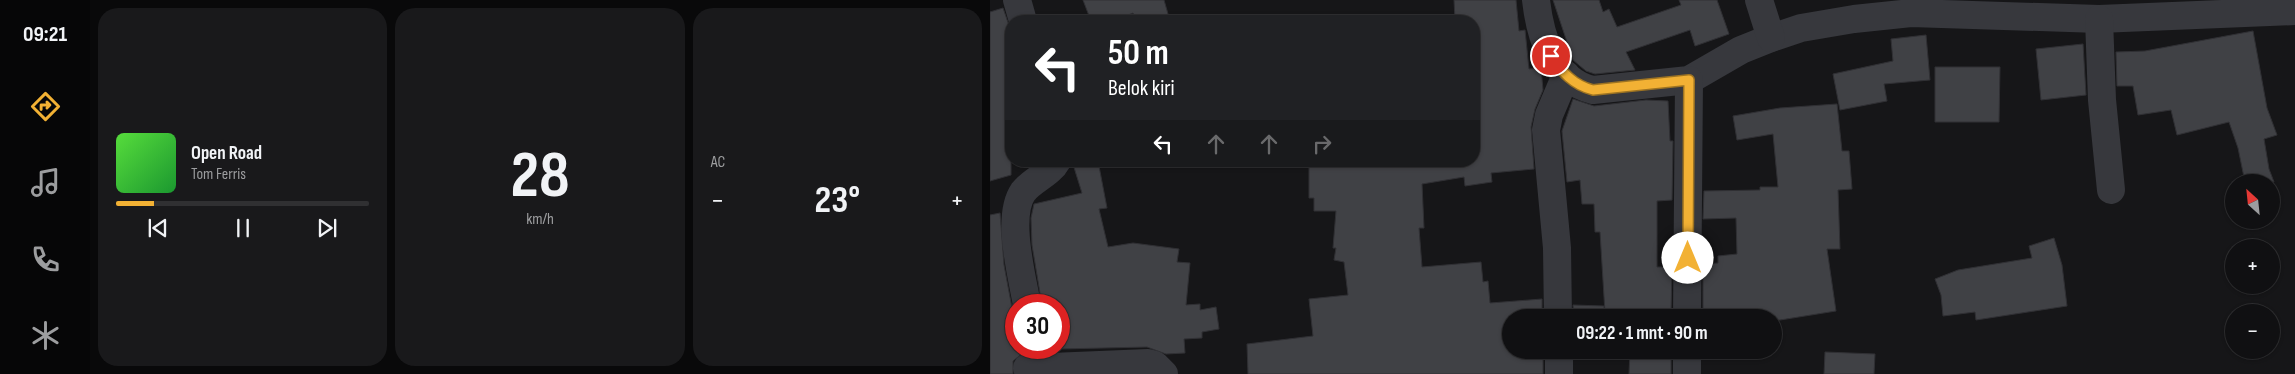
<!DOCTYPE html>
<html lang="id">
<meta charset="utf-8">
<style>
:root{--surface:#101012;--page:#19191b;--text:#f1f3f6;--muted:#9c9d9f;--line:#303032;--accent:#f2b134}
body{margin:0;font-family:"Sofia Sans Condensed",sans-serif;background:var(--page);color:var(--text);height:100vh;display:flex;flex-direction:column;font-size:19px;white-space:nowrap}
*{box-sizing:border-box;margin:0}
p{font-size:16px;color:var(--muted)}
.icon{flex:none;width:28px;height:28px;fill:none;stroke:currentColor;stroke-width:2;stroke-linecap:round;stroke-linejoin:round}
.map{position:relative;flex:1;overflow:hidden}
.drawer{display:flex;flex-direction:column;gap:8px;padding:8px;background:#09090a;width:900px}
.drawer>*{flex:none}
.hud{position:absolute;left:15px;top:15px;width:475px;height:152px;border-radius:20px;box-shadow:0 1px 4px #0004,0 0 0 1px var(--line);background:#202124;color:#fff;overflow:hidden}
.needle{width:32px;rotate:333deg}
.controls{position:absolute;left:1235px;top:174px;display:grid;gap:10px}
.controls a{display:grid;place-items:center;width:55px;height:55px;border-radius:50%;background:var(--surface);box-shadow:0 1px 4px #0004,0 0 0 1px var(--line);font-size:25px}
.speed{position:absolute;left:15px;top:294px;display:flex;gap:10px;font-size:25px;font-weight:700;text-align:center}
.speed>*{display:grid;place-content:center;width:65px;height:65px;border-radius:50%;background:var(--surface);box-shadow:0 1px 4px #0004,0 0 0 1px var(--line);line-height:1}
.speed .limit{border:8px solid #d22;background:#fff;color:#111}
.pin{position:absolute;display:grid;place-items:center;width:42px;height:42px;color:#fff;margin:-21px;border:2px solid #fff;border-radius:50%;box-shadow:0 1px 5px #0007}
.me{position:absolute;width:55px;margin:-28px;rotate:0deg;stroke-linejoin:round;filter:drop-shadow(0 0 4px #0008)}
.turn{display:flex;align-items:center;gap:18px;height:105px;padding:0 20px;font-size:22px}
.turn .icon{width:65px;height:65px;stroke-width:2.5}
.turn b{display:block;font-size:35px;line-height:42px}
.lanes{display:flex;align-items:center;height:48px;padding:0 20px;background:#0003;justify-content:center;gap:25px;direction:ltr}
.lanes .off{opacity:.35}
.big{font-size:38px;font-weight:700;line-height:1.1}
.drawer .widget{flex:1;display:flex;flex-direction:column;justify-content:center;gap:8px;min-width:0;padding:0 18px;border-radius:20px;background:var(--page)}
.drawer .dial{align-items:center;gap:0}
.dial b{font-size:65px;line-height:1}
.song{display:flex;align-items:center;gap:15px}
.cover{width:60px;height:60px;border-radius:8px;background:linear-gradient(135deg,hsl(110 70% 55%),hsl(130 70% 35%))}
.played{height:5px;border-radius:2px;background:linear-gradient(90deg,var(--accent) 15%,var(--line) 15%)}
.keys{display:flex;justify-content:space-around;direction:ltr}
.heat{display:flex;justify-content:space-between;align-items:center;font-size:28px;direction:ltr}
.drawer .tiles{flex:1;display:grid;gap:8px;grid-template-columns:repeat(3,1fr)}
.trip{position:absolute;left:512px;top:309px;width:280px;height:50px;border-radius:25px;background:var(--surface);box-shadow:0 1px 4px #0004,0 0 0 1px var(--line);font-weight:700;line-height:50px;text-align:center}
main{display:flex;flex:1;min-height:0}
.tab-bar{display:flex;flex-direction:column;width:90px;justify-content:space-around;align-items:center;background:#060607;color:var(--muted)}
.tab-bar .icon{width:35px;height:35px}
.tab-bar .current{color:var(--accent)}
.tab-bar b{font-size:22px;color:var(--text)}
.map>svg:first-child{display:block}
.building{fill:#404145;stroke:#303034}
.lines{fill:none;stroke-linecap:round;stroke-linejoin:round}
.street{stroke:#37383d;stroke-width:28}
.route-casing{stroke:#9d7322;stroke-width:12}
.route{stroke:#f2b134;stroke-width:9}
</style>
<main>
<nav class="tab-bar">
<b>09:21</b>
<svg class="icon current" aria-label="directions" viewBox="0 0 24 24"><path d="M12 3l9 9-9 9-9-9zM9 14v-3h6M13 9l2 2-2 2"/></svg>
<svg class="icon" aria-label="music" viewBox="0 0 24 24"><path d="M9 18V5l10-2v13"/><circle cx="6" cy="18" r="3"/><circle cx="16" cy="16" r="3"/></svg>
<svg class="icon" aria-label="phone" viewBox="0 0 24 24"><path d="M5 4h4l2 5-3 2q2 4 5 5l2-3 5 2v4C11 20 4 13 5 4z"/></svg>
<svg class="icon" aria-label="climate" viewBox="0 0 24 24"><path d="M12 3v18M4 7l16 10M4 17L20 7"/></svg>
</nav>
<section class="drawer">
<div class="tiles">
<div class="widget">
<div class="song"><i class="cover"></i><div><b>Open Road</b><p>Tom Ferris</p></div></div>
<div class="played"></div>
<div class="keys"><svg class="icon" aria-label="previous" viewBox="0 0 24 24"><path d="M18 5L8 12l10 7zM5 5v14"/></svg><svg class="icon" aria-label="pause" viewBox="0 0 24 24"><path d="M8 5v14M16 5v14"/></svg><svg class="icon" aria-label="next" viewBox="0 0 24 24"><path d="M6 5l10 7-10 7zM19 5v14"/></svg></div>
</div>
<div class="widget dial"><b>28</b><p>km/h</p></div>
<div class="widget"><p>AC</p>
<div class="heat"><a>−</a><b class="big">23°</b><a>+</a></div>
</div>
</div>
</section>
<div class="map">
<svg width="1305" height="374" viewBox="0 0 1305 374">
<rect width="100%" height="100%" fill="#161618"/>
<!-- building -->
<g class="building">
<polygon points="93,0 174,0 180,21 147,21 143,13 123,21 101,21"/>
<polygon points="464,0 526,0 529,31 535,30 539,69 551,68 553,90 545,109 541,127 544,169 501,173 502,182 475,186 474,177 432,184 434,228 429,228 432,267 491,262 493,282 498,281 500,303 552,299 552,318 521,318 521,350 553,350 553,374 258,374 257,344 323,336 319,299 358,295 354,262 344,260 346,248 343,248 346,211 324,211 324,198 319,198 319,161 484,161 484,21 465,21"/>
<polygon points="563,0 609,0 613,12 619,9 627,27 691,5 689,0 727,0 739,34 705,46 700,30 636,52 645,70 605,74 596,71 583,60"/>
<polygon points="13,8 21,31 21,175 0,181 0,12"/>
<polygon points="1263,31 1277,108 1287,135 1274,139 1279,169 1284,182 1255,182 1248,148 1239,122 1187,135 1181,110 1148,115 1143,86 1127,86 1126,52 1155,51"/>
<polygon points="936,35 940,80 894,84 897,101 850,110 843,74 903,61 901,39"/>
<polygon points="1093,44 1096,95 1051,100 1046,49"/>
<polygon points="945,67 1010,67 1009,122 945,122"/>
<polygon points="583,99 604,106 656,100 678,101 680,141 683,141 682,200 667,201 667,267 682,267 681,313 615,313 610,232 605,232 604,204 592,204 590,180 577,182 572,131"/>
<polygon points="847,104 852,151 859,151 862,189 848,190 850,249 837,249 846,311 784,321 784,318 713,318 713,264 728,263 728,256 747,254 746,218 713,219 714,191 770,190 770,187 788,187 783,134 747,140 743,116 790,108"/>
<polygon points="82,161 108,161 117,208 109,209 118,247 143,243 189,249 187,262 200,263 196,305 210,304 210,310 226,307 229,329 212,332 212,338 194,339 195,353 176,354 157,347 69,349 69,305 52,305 42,245 41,218 44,204 92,193"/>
<polygon points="10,213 14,265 22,308 26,316 26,348 30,348 33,353 23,361 23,374 0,374 0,215"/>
<polygon points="1064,238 1072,265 1077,306 986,320 985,312 953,316 951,295 945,279 968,270 1042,258 1039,246"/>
<polygon points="583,305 614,306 614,318 584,318"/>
<polygon points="640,350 681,350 681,374 639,374"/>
<polygon points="835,352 885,354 884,374 834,374"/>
</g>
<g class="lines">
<!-- street -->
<g class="street">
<polyline points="27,0 33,21"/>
<path d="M546,0C550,36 563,81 603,90L699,80L751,50L781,38L811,28L864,19L921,13L1109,19L1305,11"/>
<polyline points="769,0 781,38"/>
<polyline points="1109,19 1112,100 1121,190"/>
<path d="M37,305C32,276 16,217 33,192C42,180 60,174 67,161"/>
<polyline points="568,318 567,248 556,130 559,115 576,75"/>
<polyline points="697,318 699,80"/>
<polyline points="569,350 569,374"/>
<polyline points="37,368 158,363 165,365 174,374"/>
<polyline points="697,374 697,350"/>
</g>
</g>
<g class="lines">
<!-- route casing -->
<g class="route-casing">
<path id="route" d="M561,56C572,72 583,85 603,90L699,80L698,258"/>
</g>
<!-- route -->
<use href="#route" class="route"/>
</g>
</svg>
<div class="controls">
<a><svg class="needle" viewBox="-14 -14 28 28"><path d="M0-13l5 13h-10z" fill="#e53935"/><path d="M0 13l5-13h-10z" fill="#9c9d9f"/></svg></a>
<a>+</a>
<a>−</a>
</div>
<div class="speed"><div class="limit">30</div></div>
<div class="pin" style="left:561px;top:56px;background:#d93025"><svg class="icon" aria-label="arrive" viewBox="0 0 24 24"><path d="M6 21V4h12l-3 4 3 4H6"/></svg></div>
<svg class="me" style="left:698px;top:258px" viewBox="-20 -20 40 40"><circle r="19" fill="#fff"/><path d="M0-13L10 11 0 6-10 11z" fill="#f2b134"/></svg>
<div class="trip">09:22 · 1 mnt · 90 m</div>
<div class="hud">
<div class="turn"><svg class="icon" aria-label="left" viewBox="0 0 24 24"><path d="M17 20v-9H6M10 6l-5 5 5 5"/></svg><div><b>50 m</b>Belok kiri</div></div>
<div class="lanes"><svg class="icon" aria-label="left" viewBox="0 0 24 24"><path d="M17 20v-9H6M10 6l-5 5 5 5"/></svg><svg class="icon off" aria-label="ahead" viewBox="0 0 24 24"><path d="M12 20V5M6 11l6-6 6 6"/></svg><svg class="icon off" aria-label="ahead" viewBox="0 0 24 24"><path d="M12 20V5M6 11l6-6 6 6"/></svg><svg class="icon off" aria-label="right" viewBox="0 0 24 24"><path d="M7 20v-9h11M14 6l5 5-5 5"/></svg></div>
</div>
</div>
</main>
